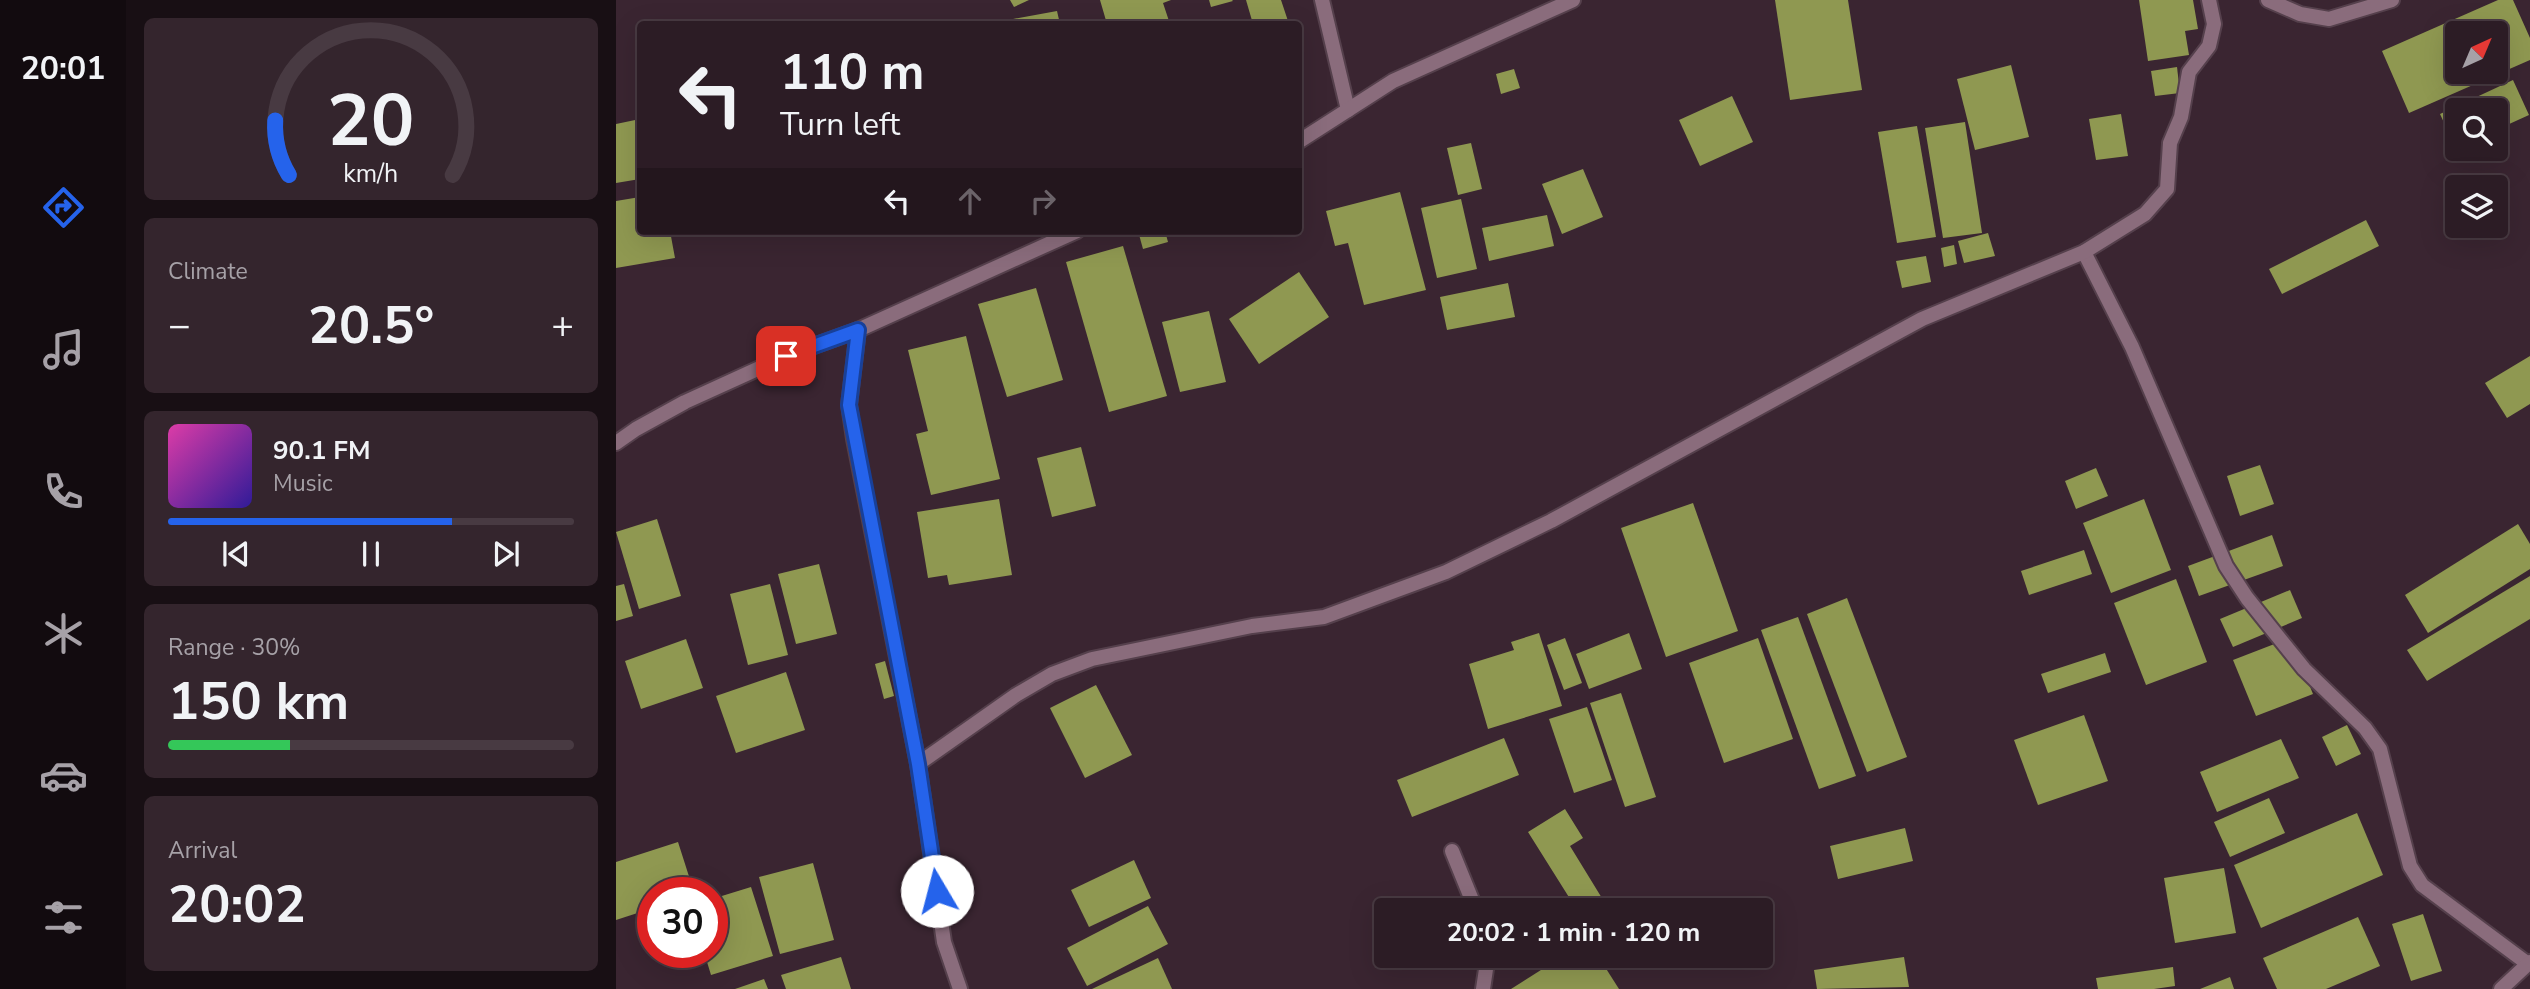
<!DOCTYPE html>
<meta charset="utf-8">
<style>
:root{--surface:#2c1c25;--page:#34252d;--text:#f1f3f6;--muted:#a6a1a7;--line:#483a42;--accent:#2563eb}
body{margin:0;font-family:"Nunito Sans",sans-serif;background:var(--page);color:var(--text);height:100vh;display:flex;flex-direction:column;font-size:26px;white-space:nowrap}
*{box-sizing:border-box;margin:0}
p{font-size:23px;color:var(--muted)}
.icon{flex:none;width:38px;height:38px;fill:none;stroke:currentColor;stroke-width:2;stroke-linecap:round;stroke-linejoin:round}
.map{position:relative;flex:1;overflow:hidden}
.sheet{display:flex;flex-direction:column;gap:18px;padding:18px;background:#180f14;width:490px}
.sheet>*{flex:none}
.guide{position:absolute;left:21px;top:21px;width:665px;height:214px;border-radius:7px;box-shadow:0 7px 28px #0002,0 0 0 2px var(--line);background:#2c1c25;color:var(--text);overflow:hidden}
.needle{width:46px;rotate:44deg}
.buttons{position:absolute;left:1829px;top:21px;display:grid;gap:14px}
.buttons a{display:grid;place-items:center;width:63px;height:63px;border-radius:7px;background:var(--surface);box-shadow:0 7px 28px #0002,0 0 0 2px var(--line);font-size:35px}
.speed{position:absolute;left:21px;top:877px;display:flex;gap:14px;font-size:35px;font-weight:700;text-align:center}
.speed>*{display:grid;place-content:center;width:91px;height:91px;border-radius:50%;background:var(--surface);box-shadow:0 7px 28px #0002,0 0 0 2px var(--line);line-height:1}
.speed .limit{border:10px solid #d22;background:#fff;color:#111}
.pin{position:absolute;display:grid;place-items:center;width:60px;height:60px;color:#fff;margin:-30px;border-radius:14px;box-shadow:0 4px 10px #0006}
.me{position:absolute;width:77px;margin:-38px;rotate:352deg;stroke-linejoin:round;filter:drop-shadow(0 0 5px #0008)}
.turn{display:flex;align-items:center;gap:24px;height:147px;padding:0 28px;font-size:32px}
.turn .icon{width:91px;height:91px;stroke-width:2.5}
.turn b{display:block;font-size:49px;line-height:60px}
.lanes{display:flex;align-items:center;height:66px;padding:0 28px;background:#0003;justify-content:center;gap:35px;direction:ltr}
.lanes .off{opacity:.35}
.big{font-size:52px;font-weight:700;line-height:1.1}
.sheet .card{flex:1;display:flex;flex-direction:column;justify-content:center;gap:10px;min-width:0;padding:0 24px;border-radius:10px;background:var(--page)}
.sheet .dial{align-items:center;gap:0}
.dial svg{height:182px;overflow:visible;fill:none;stroke:var(--line);stroke-width:7;stroke-linecap:round;text-anchor:middle}
.dial text{fill:var(--text);stroke:none}
.song{display:flex;align-items:center;gap:21px}
.cover{width:84px;height:84px;border-radius:10px;background:linear-gradient(135deg,hsl(320 70% 55%),hsl(250 70% 35%))}
.played{height:7px;border-radius:4px;background:linear-gradient(90deg,var(--accent) 70%,var(--line) 70%)}
.keys{display:flex;justify-content:space-around;direction:ltr}
.heat{display:flex;justify-content:space-between;align-items:center;font-size:38px;direction:ltr}
.charge{height:10px;border-radius:5px;background:linear-gradient(90deg,#34c759 30%,var(--line) 0)}
.trip{position:absolute;left:758px;top:898px;width:399px;height:70px;border-radius:7px;background:var(--surface);box-shadow:0 7px 28px #0002,0 0 0 2px var(--line);font-weight:700;line-height:70px;text-align:center}
main{display:flex;flex:1;min-height:0}
.tabs{display:flex;flex-direction:column;width:126px;justify-content:space-around;align-items:center;background:#120b0f;color:var(--muted)}
.tabs .icon{width:49px;height:49px}
.tabs .selected{color:var(--accent)}
.tabs b{font-size:32px;color:var(--text)}
.map>svg:first-child{display:block}
.building{fill:#8f9851;fill-rule:evenodd}
.lines{fill:none;stroke-linecap:round;stroke-linejoin:round}
.street-casing{stroke:#55404c;stroke-width:18}
.street{stroke:#8a6c7c;stroke-width:14}
.route-casing{stroke:#184099;stroke-width:18}
.route{stroke:#2563eb;stroke-width:12}
</style>
<main>
<nav class="tabs">
<b>20:01</b>
<svg class="icon selected" aria-label="directions" viewBox="0 0 24 24"><path d="M12 3l9 9-9 9-9-9zM9 14v-3h6M13 9l2 2-2 2"/></svg>
<svg class="icon" aria-label="music" viewBox="0 0 24 24"><path d="M9 18V5l10-2v13"/><circle cx="6" cy="18" r="3"/><circle cx="16" cy="16" r="3"/></svg>
<svg class="icon" aria-label="phone" viewBox="0 0 24 24"><path d="M5 4h4l2 5-3 2q2 4 5 5l2-3 5 2v4C11 20 4 13 5 4z"/></svg>
<svg class="icon" aria-label="climate" viewBox="0 0 24 24"><path d="M12 3v18M4 7l16 10M4 17L20 7"/></svg>
<svg class="icon" aria-label="car" viewBox="0 0 24 24"><path d="M5 17H2v-5l4-1 3-4h7l3 4 3 1v5h-3M9 17h6M6 11h13"/><circle cx="7" cy="17" r="2"/><circle cx="17" cy="17" r="2"/></svg>
<svg class="icon" aria-label="filters" viewBox="0 0 24 24"><path d="M4 7h16M4 17h16"/><circle cx="9" cy="7" r="2"/><circle cx="15" cy="17" r="2"/></svg>
</nav>
<section class="sheet">
<div class="card dial"><svg viewBox="0 0 100 80">
<path d="M14 69A42 42 0 1 1 86 69"/>
<path d="M14 69A42 42 0 0 1 8 45" stroke="#2563eb"/>
<text x="50" y="56" font-size="32" font-weight="700">20</text>
<text x="50" y="72" font-size="11">km/h</text>
</svg></div>
<div class="card"><p>Climate</p>
<div class="heat"><a>−</a><b class="big">20.5°</b><a>+</a></div>
</div>
<div class="card">
<div class="song"><i class="cover"></i><div><b>90.1 FM</b><p>Music</p></div></div>
<div class="played"></div>
<div class="keys"><svg class="icon" aria-label="previous" viewBox="0 0 24 24"><path d="M18 5L8 12l10 7zM5 5v14"/></svg><svg class="icon" aria-label="pause" viewBox="0 0 24 24"><path d="M8 5v14M16 5v14"/></svg><svg class="icon" aria-label="next" viewBox="0 0 24 24"><path d="M6 5l10 7-10 7zM19 5v14"/></svg></div>
</div>
<div class="card"><p>Range · 30%</p><b class="big">150 km</b><div class="charge"></div></div>
<div class="card"><p>Arrival</p><b class="big">20:02</b></div>
</section>
<div class="map">
<svg width="1914" height="989" viewBox="0 0 1914 989">
<rect width="100%" height="100%" fill="#3a2531"/>
<!-- building -->
<g class="building">
<polygon points="394,0 413,0 398,7"/>
<polygon points="484,0 555,0 547,3 554,24 491,24"/>
<polygon points="593,0 616,0 617,1 595,7"/>
<polygon points="630,0 665,0 673,24 637,24"/>
<polygon points="1159,0 1232,0 1246,90 1174,100"/>
<polygon points="1523,0 1577,0 1582,29 1569,31 1573,55 1532,61"/>
<path d="M1882,0H1897L1914,38V60L1793,113L1766,51ZM1841,33H1880V72H1841Z"/>
<polygon points="441,11 444,24 398,24 397,19"/>
<polygon points="1395,65 1413,137 1359,150 1341,79"/>
<polygon points="1561,67 1564,93 1539,96 1535,71"/>
<polygon points="898,69 904,88 885,94 880,74"/>
<polygon points="1897,80 1913,115 1880,130 1880,110 1841,110 1841,151 1824,114"/>
<polygon points="1116,96 1137,142 1084,166 1063,120"/>
<polygon points="1505,114 1512,156 1480,160 1473,119"/>
<polygon points="24,119 24,179 0,183 0,124"/>
<polygon points="1349,122 1366,233 1327,238 1309,128"/>
<polygon points="1301,126 1320,237 1281,243 1262,132"/>
<polygon points="855,143 866,189 842,195 831,148"/>
<polygon points="967,169 987,217 946,234 926,184"/>
<polygon points="784,192 810,290 748,305 732,243 719,246 710,211"/>
<polygon points="24,197 24,231 54,231 59,258 0,268 0,201"/>
<polygon points="845,199 861,269 821,278 805,208"/>
<polygon points="931,215 938,246 873,261 866,228"/>
<polygon points="1750,220 1763,246 1666,294 1653,269"/>
<polygon points="522,231 549,231 552,242 527,249"/>
<polygon points="1372,233 1379,256 1348,263 1342,241"/>
<polygon points="1338,245 1341,264 1328,267 1325,248"/>
<polygon points="507,246 551,396 493,412 450,262"/>
<polygon points="1310,256 1315,282 1286,288 1280,261"/>
<polygon points="683,272 713,317 643,364 613,319"/>
<polygon points="892,283 899,317 831,330 824,297"/>
<polygon points="420,288 447,380 391,397 362,304"/>
<polygon points="593,311 610,382 564,392 546,322"/>
<polygon points="350,336 384,479 315,495 300,434 312,431 292,350"/>
<polygon points="1914,356 1914,404 1891,418 1869,383"/>
<polygon points="465,447 480,506 436,517 421,458"/>
<polygon points="1644,465 1658,504 1624,516 1611,476"/>
<polygon points="1480,468 1492,496 1460,509 1449,481"/>
<polygon points="383,499 396,575 333,585 331,575 312,578 301,512"/>
<polygon points="1528,499 1555,570 1495,593 1467,523"/>
<polygon points="1077,503 1122,631 1050,657 1005,528"/>
<polygon points="41,519 65,596 23,609 0,532"/>
<polygon points="1902,524 1914,544 1914,569 1812,633 1789,595"/>
<polygon points="1656,535 1667,566 1583,596 1572,566"/>
<polygon points="1468,550 1476,574 1413,595 1405,571"/>
<polygon points="203,564 221,634 180,644 162,574"/>
<polygon points="1914,576 1914,619 1811,681 1791,650"/>
<polygon points="1560,579 1591,662 1530,685 1498,603"/>
<polygon points="8,584 17,616 0,621 0,586"/>
<polygon points="154,584 172,655 132,665 114,594"/>
<polygon points="1674,590 1686,618 1617,647 1604,619"/>
<polygon points="1231,598 1291,757 1251,772 1191,614"/>
<polygon points="1182,617 1240,776 1203,789 1145,630"/>
<polygon points="923,633 946,706 872,729 853,664 898,650 895,642"/>
<polygon points="1013,633 1026,669 973,689 960,654"/>
<polygon points="949,638 966,683 948,690 931,645"/>
<polygon points="1142,638 1177,739 1108,763 1073,663"/>
<polygon points="1674,638 1697,694 1640,716 1617,660"/>
<polygon points="70,639 87,688 25,709 9,661"/>
<polygon points="1489,653 1495,672 1432,693 1425,674"/>
<polygon points="269,661 278,696 268,699 259,664"/>
<polygon points="170,672 189,730 120,753 100,696"/>
<polygon points="480,685 516,755 469,778 434,708"/>
<polygon points="1005,693 1040,797 1009,807 974,703"/>
<polygon points="971,707 996,780 958,793 933,719"/>
<polygon points="1468,715 1492,781 1422,805 1398,740"/>
<polygon points="1731,725 1745,754 1720,766 1706,737"/>
<polygon points="888,738 903,775 796,817 781,780"/>
<polygon points="1665,739 1683,778 1601,812 1584,772"/>
<polygon points="1653,798 1669,833 1614,857 1598,822"/>
<polygon points="949,809 967,838 954,846 992,908 988,910 961,910 912,832"/>
<polygon points="1741,813 1767,875 1645,928 1618,865"/>
<polygon points="1289,828 1297,861 1222,879 1214,846"/>
<polygon points="62,842 78,892 37,892 37,908 0,920 0,862"/>
<polygon points="518,860 535,898 473,927 455,890"/>
<polygon points="197,863 218,940 164,954 143,877"/>
<polygon points="1608,868 1620,933 1559,943 1548,878"/>
<polygon points="135,887 157,956 95,975 88,952 96,952 96,899"/>
<polygon points="532,906 552,944 471,986 451,948"/>
<polygon points="1807,914 1826,971 1795,981 1776,924"/>
<polygon points="1742,917 1764,966 1710,989 1661,989 1647,958"/>
<polygon points="947,956 982,956 1003,989 895,989"/>
<polygon points="225,957 235,989 170,989 165,975"/>
<polygon points="1288,957 1293,987 1201,989 1198,970"/>
<polygon points="542,958 556,989 476,989"/>
<polygon points="1557,967 1559,986 1538,989 1482,989 1480,978"/>
<polygon points="1614,977 1618,989 1584,989"/>
<polygon points="148,979 152,989 119,989"/>
</g>
<g class="lines">
<!-- street casing -->
<g class="street-casing">
<g id="street">
<polyline points="706,0 732,110"/>
<polyline points="1652,0 1684,14 1713,19 1776,0"/>
<polyline points="682,142 777,81 957,0"/>
<polyline points="1468,252 1516,347 1610,566 1631,598 1688,669 1749,728 1764,749 1794,866 1806,885 1912,964"/>
<polyline points="242,330 233,405 238,439 302,764 328,942 344,989"/>
<polyline points="0,443 20,429 69,402 170,356 242,330 461,231"/>
<polyline points="302,764 400,695 436,674 476,659 636,626 708,617 830,572 935,521 1306,319 1468,252 1529,214 1551,189 1554,143 1565,117 1573,72 1593,46 1598,24 1593,0"/>
<polyline points="836,851 860,910"/>
<polyline points="867,989 872,956"/>
<polyline points="1885,989 1914,962"/>
</g>
</g>
<!-- street -->
<use href="#street" class="street"/>
</g>
<g class="lines">
<!-- route casing -->
<g class="route-casing">
<polyline id="route" points="170,356 242,330 233,405 302,764 321,891"/>
</g>
<!-- route -->
<use href="#route" class="route"/>
</g>
</svg>
<div class="buttons">
<a><svg class="needle" viewBox="-14 -14 28 28"><path d="M0-13l5 13h-10z" fill="#e53935"/><path d="M0 13l5-13h-10z" fill="#a6a1a7"/></svg></a>
<a><svg class="icon" aria-label="search" viewBox="0 0 24 24"><circle cx="10" cy="10" r="6"/><path d="M15 15l6 6"/></svg></a>
<a><svg class="icon" aria-label="layers" viewBox="0 0 24 24"><path d="M12 4l9 5-9 5-9-5zM3 14l9 5 9-5"/></svg></a>
</div>
<div class="speed"><div class="limit">30</div></div>
<div class="pin" style="left:170px;top:356px;background:#d93025"><svg class="icon" aria-label="arrive" viewBox="0 0 24 24"><path d="M6 21V4h12l-3 4 3 4H6"/></svg></div>
<svg class="me" style="left:321px;top:891px" viewBox="-20 -20 40 40"><circle r="19" fill="#fff"/><path d="M0-13L10 11 0 6-10 11z" fill="#2563eb"/></svg>
<div class="trip">20:02 · 1 min · 120 m</div>
<div class="guide">
<div class="turn"><svg class="icon" aria-label="left" viewBox="0 0 24 24"><path d="M17 20v-9H6M10 6l-5 5 5 5"/></svg><div><b>110 m</b>Turn left</div></div>
<div class="lanes"><svg class="icon" aria-label="left" viewBox="0 0 24 24"><path d="M17 20v-9H6M10 6l-5 5 5 5"/></svg><svg class="icon off" aria-label="ahead" viewBox="0 0 24 24"><path d="M12 20V5M6 11l6-6 6 6"/></svg><svg class="icon off" aria-label="right" viewBox="0 0 24 24"><path d="M7 20v-9h11M14 6l5 5-5 5"/></svg></div>
</div>
</div>
</main>
